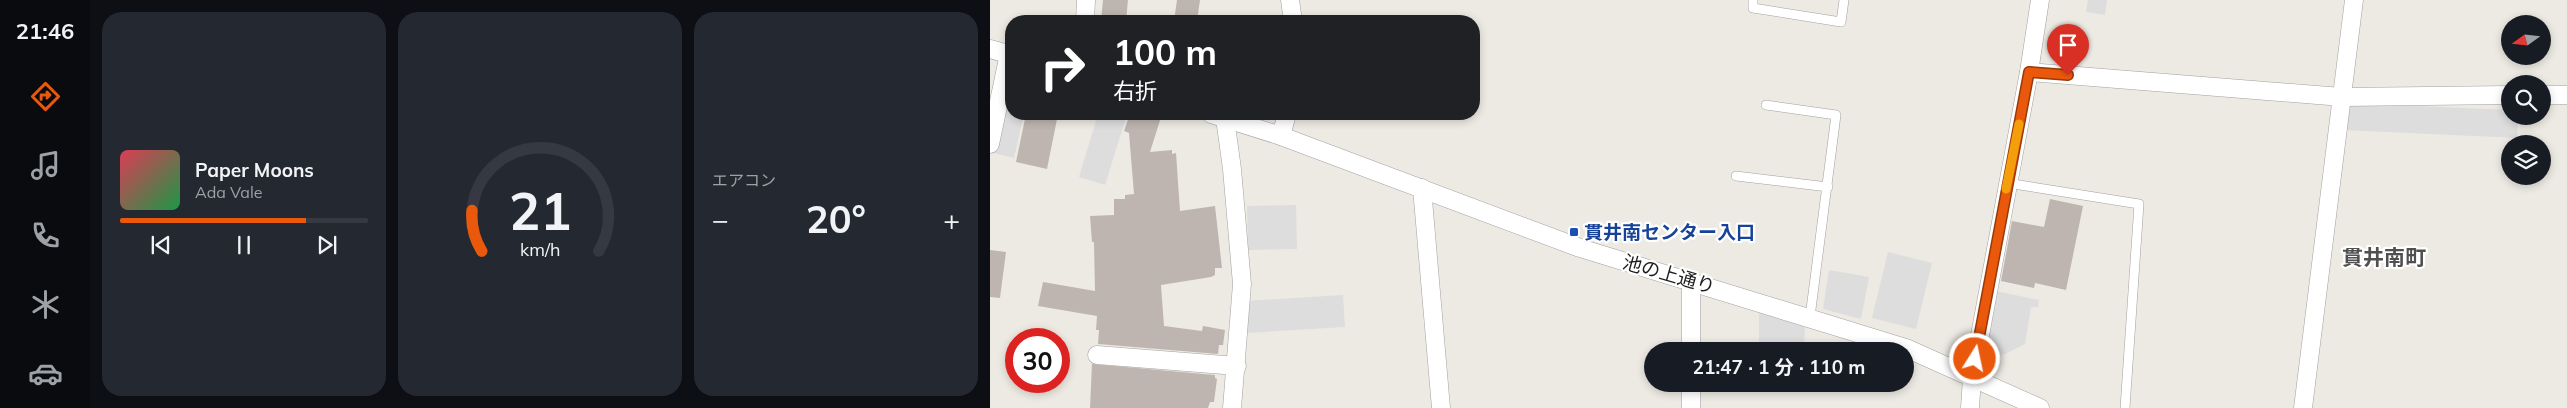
<!DOCTYPE html>
<html lang="ja">
<meta charset="utf-8">
<style>
:root{--surface:#171b24;--page:#242831;--text:#f1f3f6;--muted:#9ea1a6;--line:#363941;--accent:#ea580c}
body{margin:0;font-family:Mulish,"Noto Sans JP",sans-serif;background:var(--page);color:var(--text);height:100vh;display:flex;flex-direction:column;font-size:19px;white-space:nowrap}
*{box-sizing:border-box;margin:0}
p{font-size:16px;color:var(--muted)}
.icon{flex:none;width:28px;height:28px;fill:none;stroke:currentColor;stroke-width:2;stroke-linecap:round;stroke-linejoin:round}
.map{position:relative;flex:1;overflow:hidden}
.panel{display:flex;flex-direction:column;gap:12px;padding:12px;background:#0d0f14;width:900px}
.panel>*{flex:none}
.top-card{position:absolute;left:15px;top:15px;width:475px;height:105px;border-radius:20px;box-shadow:0 2px 8px #0003;background:#202124;color:#fff;overflow:hidden}
.needle{width:32px;rotate:255deg}
.buttons{position:absolute;left:1511px;top:15px;display:grid;gap:10px}
.buttons a{display:grid;place-items:center;width:50px;height:50px;border-radius:50%;background:var(--surface);box-shadow:0 2px 8px #0003;font-size:25px}
.speed{position:absolute;left:15px;top:328px;display:flex;gap:10px;font-size:25px;font-weight:700;text-align:center}
.speed>*{display:grid;place-content:center;width:65px;height:65px;border-radius:50%;background:var(--surface);box-shadow:0 2px 8px #0003;line-height:1}
.speed .limit{border:8px solid #d22;background:#fff;color:#111}
.pin{position:absolute;display:grid;place-items:center;width:42px;height:42px;color:#fff;margin:-51px -21px;border-radius:50% 50% 50% 0;rotate:-45deg;box-shadow:0 0 5px #0007}
.pin .icon{rotate:45deg}
.me{position:absolute;width:55px;margin:-28px;rotate:10deg;stroke-linejoin:round;filter:drop-shadow(0 0 4px #0008)}
.turn{display:flex;align-items:center;gap:18px;height:105px;padding:0 25px;font-size:22px}
.turn .icon{width:65px;height:65px;stroke-width:2.5}
.turn b{display:block;font-size:35px;line-height:42px}
.big{font-size:38px;font-weight:700;line-height:1.1}
.panel .tile{flex:1;display:flex;flex-direction:column;justify-content:center;gap:8px;min-width:0;padding:0 18px;border-radius:20px;background:var(--page)}
.panel .dial{align-items:center;gap:0}
.dial svg{height:130px;overflow:visible;fill:none;stroke:var(--line);stroke-width:7;stroke-linecap:round;text-anchor:middle}
.dial text{fill:var(--text);stroke:none}
.song{display:flex;align-items:center;gap:15px}
.cover{width:60px;height:60px;border-radius:8px;background:linear-gradient(135deg,hsl(350 70% 55%),hsl(140 70% 35%))}
.played{height:5px;border-radius:2px;background:linear-gradient(90deg,var(--accent) 75%,var(--line) 75%)}
.keys{display:flex;justify-content:space-around;direction:ltr}
.heat{display:flex;justify-content:space-between;align-items:center;font-size:28px;direction:ltr}
.panel .tiles{flex:1;display:grid;gap:12px;grid-template-columns:repeat(3,1fr)}
.trip{position:absolute;left:654px;top:342px;width:270px;height:50px;border-radius:25px;background:var(--surface);box-shadow:0 2px 8px #0003;font-weight:700;line-height:50px;text-align:center}
main{display:flex;flex:1;min-height:0}
.tabs{display:flex;flex-direction:column;width:90px;justify-content:space-around;align-items:center;background:#090b0e;color:var(--muted)}
.tabs .icon{width:35px;height:35px}
.tabs .selected{color:var(--accent)}
.tabs b{font-size:22px;color:var(--text)}
.map>svg:first-child{display:block}
.parking{fill:#ddd}
.building{fill:#beb5b0}
.lines{fill:none;stroke-linecap:round;stroke-linejoin:round}
.lane-casing{stroke:#a1a1a1;stroke-width:10}
.street-casing{stroke:#a1a1a1;stroke-width:19}
.lane{stroke:#fff;stroke-width:9}
.street{stroke:#fff;stroke-width:18}
.route-casing{stroke:#983908;stroke-width:12}
.route{stroke:#ea580c;stroke-width:9}
.slow{stroke:#f59e0b;stroke-width:9}
.transit-dot{fill:#1a4fb4;stroke:#fff;stroke-width:2}
.labels{text-anchor:middle;dominant-baseline:central;stroke-width:4.5;stroke-linejoin:round;paint-order:stroke}
.transit-label{font-size:19px;font-weight:bold;fill:#164399;stroke:#fff;text-anchor:start}
.street-label{font-size:19px;fill:#1d1d1d;stroke:#fff}
.quarter-label{font-size:21px;font-weight:bold;fill:#505050;stroke:#fff}
</style>
<main>
<nav class="tabs">
<b>21:46</b>
<svg class="icon selected" aria-label="directions" viewBox="0 0 24 24"><path d="M12 3l9 9-9 9-9-9zM9 14v-3h6M13 9l2 2-2 2"/></svg>
<svg class="icon" aria-label="music" viewBox="0 0 24 24"><path d="M9 18V5l10-2v13"/><circle cx="6" cy="18" r="3"/><circle cx="16" cy="16" r="3"/></svg>
<svg class="icon" aria-label="phone" viewBox="0 0 24 24"><path d="M5 4h4l2 5-3 2q2 4 5 5l2-3 5 2v4C11 20 4 13 5 4z"/></svg>
<svg class="icon" aria-label="climate" viewBox="0 0 24 24"><path d="M12 3v18M4 7l16 10M4 17L20 7"/></svg>
<svg class="icon" aria-label="car" viewBox="0 0 24 24"><path d="M5 17H2v-5l4-1 3-4h7l3 4 3 1v5h-3M9 17h6M6 11h13"/><circle cx="7" cy="17" r="2"/><circle cx="17" cy="17" r="2"/></svg>
</nav>
<section class="panel">
<div class="tiles">
<div class="tile">
<div class="song"><i class="cover"></i><div><b>Paper Moons</b><p>Ada Vale</p></div></div>
<div class="played"></div>
<div class="keys"><svg class="icon" aria-label="previous" viewBox="0 0 24 24"><path d="M18 5L8 12l10 7zM5 5v14"/></svg><svg class="icon" aria-label="pause" viewBox="0 0 24 24"><path d="M8 5v14M16 5v14"/></svg><svg class="icon" aria-label="next" viewBox="0 0 24 24"><path d="M6 5l10 7-10 7zM19 5v14"/></svg></div>
</div>
<div class="tile dial"><svg viewBox="0 0 100 80">
<path d="M14 69A42 42 0 1 1 86 69"/>
<path d="M14 69A42 42 0 0 1 8 44" stroke="#ea580c"/>
<text x="50" y="56" font-size="32" font-weight="700">21</text>
<text x="50" y="72" font-size="11">km/h</text>
</svg></div>
<div class="tile"><p>エアコン</p>
<div class="heat"><a>−</a><b class="big">20°</b><a>+</a></div>
</div>
</div>
</section>
<div class="map">
<svg width="1577" height="408" viewBox="0 0 1577 408">
<rect width="100%" height="100%" fill="#edeae3"/>
<!-- parking -->
<g class="parking">
<polygon points="1098,0 1117,0 1115,15 1096,12"/>
<polygon points="11,102 21,105 21,114 34,114 24,158 0,152"/>
<polygon points="1354,103 1520,110 1520,116 1528,116 1527,138 1353,130"/>
<polygon points="108,114 137,114 115,185 89,177"/>
<polygon points="306,205 307,249 258,250 257,206"/>
<polygon points="898,252 942,263 926,329 882,318"/>
<polygon points="839,270 879,277 871,319 833,309"/>
<polygon points="1006,291 1049,300 1048,307 1041,307 1035,344 1013,355 992,350"/>
<polygon points="353,295 355,327 257,333 255,301"/>
<polygon points="769,310 815,324 814,351 769,351"/>
</g>
<!-- building -->
<g class="building">
<polygon points="113,0 138,0 136,21 111,21"/>
<polygon points="187,0 210,0 207,21 184,21"/>
<polygon points="36,114 68,114 57,169 26,162"/>
<polygon points="140,114 172,114 160,152 182,150 182,154 186,153 190,211 225,206 232,268 225,268 225,275 221,277 171,285 174,326 212,331 213,326 235,330 233,345 229,345 228,354 108,344 109,330 106,330 107,316 48,306 53,282 105,291 104,242 102,242 100,216 124,215 124,199 135,199 135,195 144,194 139,133 134,131"/>
<polygon points="1060,199 1093,206 1076,290 1045,283 1044,288 1011,281 1022,221 1054,227"/>
<polygon points="0,250 16,252 10,298 0,297"/>
<polygon points="102,364 225,375 225,378 227,379 224,402 220,402 218,408 100,408"/>
</g>
<g class="lines">
<!-- lane casing -->
<g class="lane-casing">
<g id="lane">
<polyline points="763,0 763,8 851,22 854,0"/>
<polyline points="776,105 846,115 820,317"/>
<polyline points="746,176 838,187"/>
<polyline points="1017,183 1149,204 1135,408"/>
</g>
</g>
<!-- street casing -->
<g class="street-casing">
<g id="street">
<polyline points="300,0 303,21"/>
<polyline points="95,21 96,0"/>
<polyline points="0,49 21,55"/>
<polyline points="1039,72 1352,97 1520,95"/>
<polyline points="1552,95 1577,95"/>
<polyline points="221,114 291,136 590,248 916,348 1050,408"/>
<polyline points="235,118 242,169 252,284 242,408"/>
<polyline points="291,136 297,114"/>
<polyline points="0,144 19,54"/>
<polyline points="432,188 451,408"/>
<polyline points="701,281 701,351"/>
<polyline points="107,355 247,366"/>
<polyline points="701,384 701,408"/>
<polyline points="980,408 982,378 1039,72 1050,0"/>
<polyline points="1313,408 1364,0"/>
</g>
</g>
<!-- lane -->
<use href="#lane" class="lane"/>
<!-- street -->
<use href="#street" class="street"/>
</g>
<g class="lines">
<!-- route casing -->
<g class="route-casing">
<polyline id="route" points="985,359 1039,72 1078,75"/>
</g>
<!-- route -->
<use href="#route" class="route"/>
<!-- slow -->
<polyline class="slow" points="1016,189 1029,124"/>
</g>
<!-- markers -->
<rect class="transit-dot" x="579" y="227" width="10" height="10" rx="2.5"/>
<g class="labels">
<!-- transit labels -->
<g class="transit-label">
<text x="594" y="232">貫井南センター入口</text>
</g>
<!-- street labels -->
<g class="street-label">
<text transform="translate(679 274) rotate(16)">池の上通り</text>
</g>
<!-- quarter labels -->
<g class="quarter-label">
<text x="1394" y="257">貫井南町</text>
</g>
</g>
</svg>
<div class="buttons">
<a><svg class="needle" viewBox="-14 -14 28 28"><path d="M0-13l5 13h-10z" fill="#e53935"/><path d="M0 13l5-13h-10z" fill="#9ea1a6"/></svg></a>
<a><svg class="icon" aria-label="search" viewBox="0 0 24 24"><circle cx="10" cy="10" r="6"/><path d="M15 15l6 6"/></svg></a>
<a><svg class="icon" aria-label="layers" viewBox="0 0 24 24"><path d="M12 4l9 5-9 5-9-5zM3 14l9 5 9-5"/></svg></a>
</div>
<div class="speed"><div class="limit">30</div></div>
<div class="pin" style="left:1078px;top:75px;background:#d93025"><svg class="icon" aria-label="arrive" viewBox="0 0 24 24"><path d="M6 21V4h12l-3 4 3 4H6"/></svg></div>
<svg class="me" style="left:985px;top:359px" viewBox="-20 -20 40 40"><circle r="17" fill="#ea580c" stroke="#fff" stroke-width="3"/><path d="M0-11L8 9 0 5-8 9z" fill="#fff"/></svg>
<div class="trip">21:47 · 1 分 · 110 m</div>
<div class="top-card">
<div class="turn"><svg class="icon" aria-label="right" viewBox="0 0 24 24"><path d="M7 20v-9h11M14 6l5 5-5 5"/></svg><div><b>100 m</b>右折</div></div>
</div>
</div>
</main>
